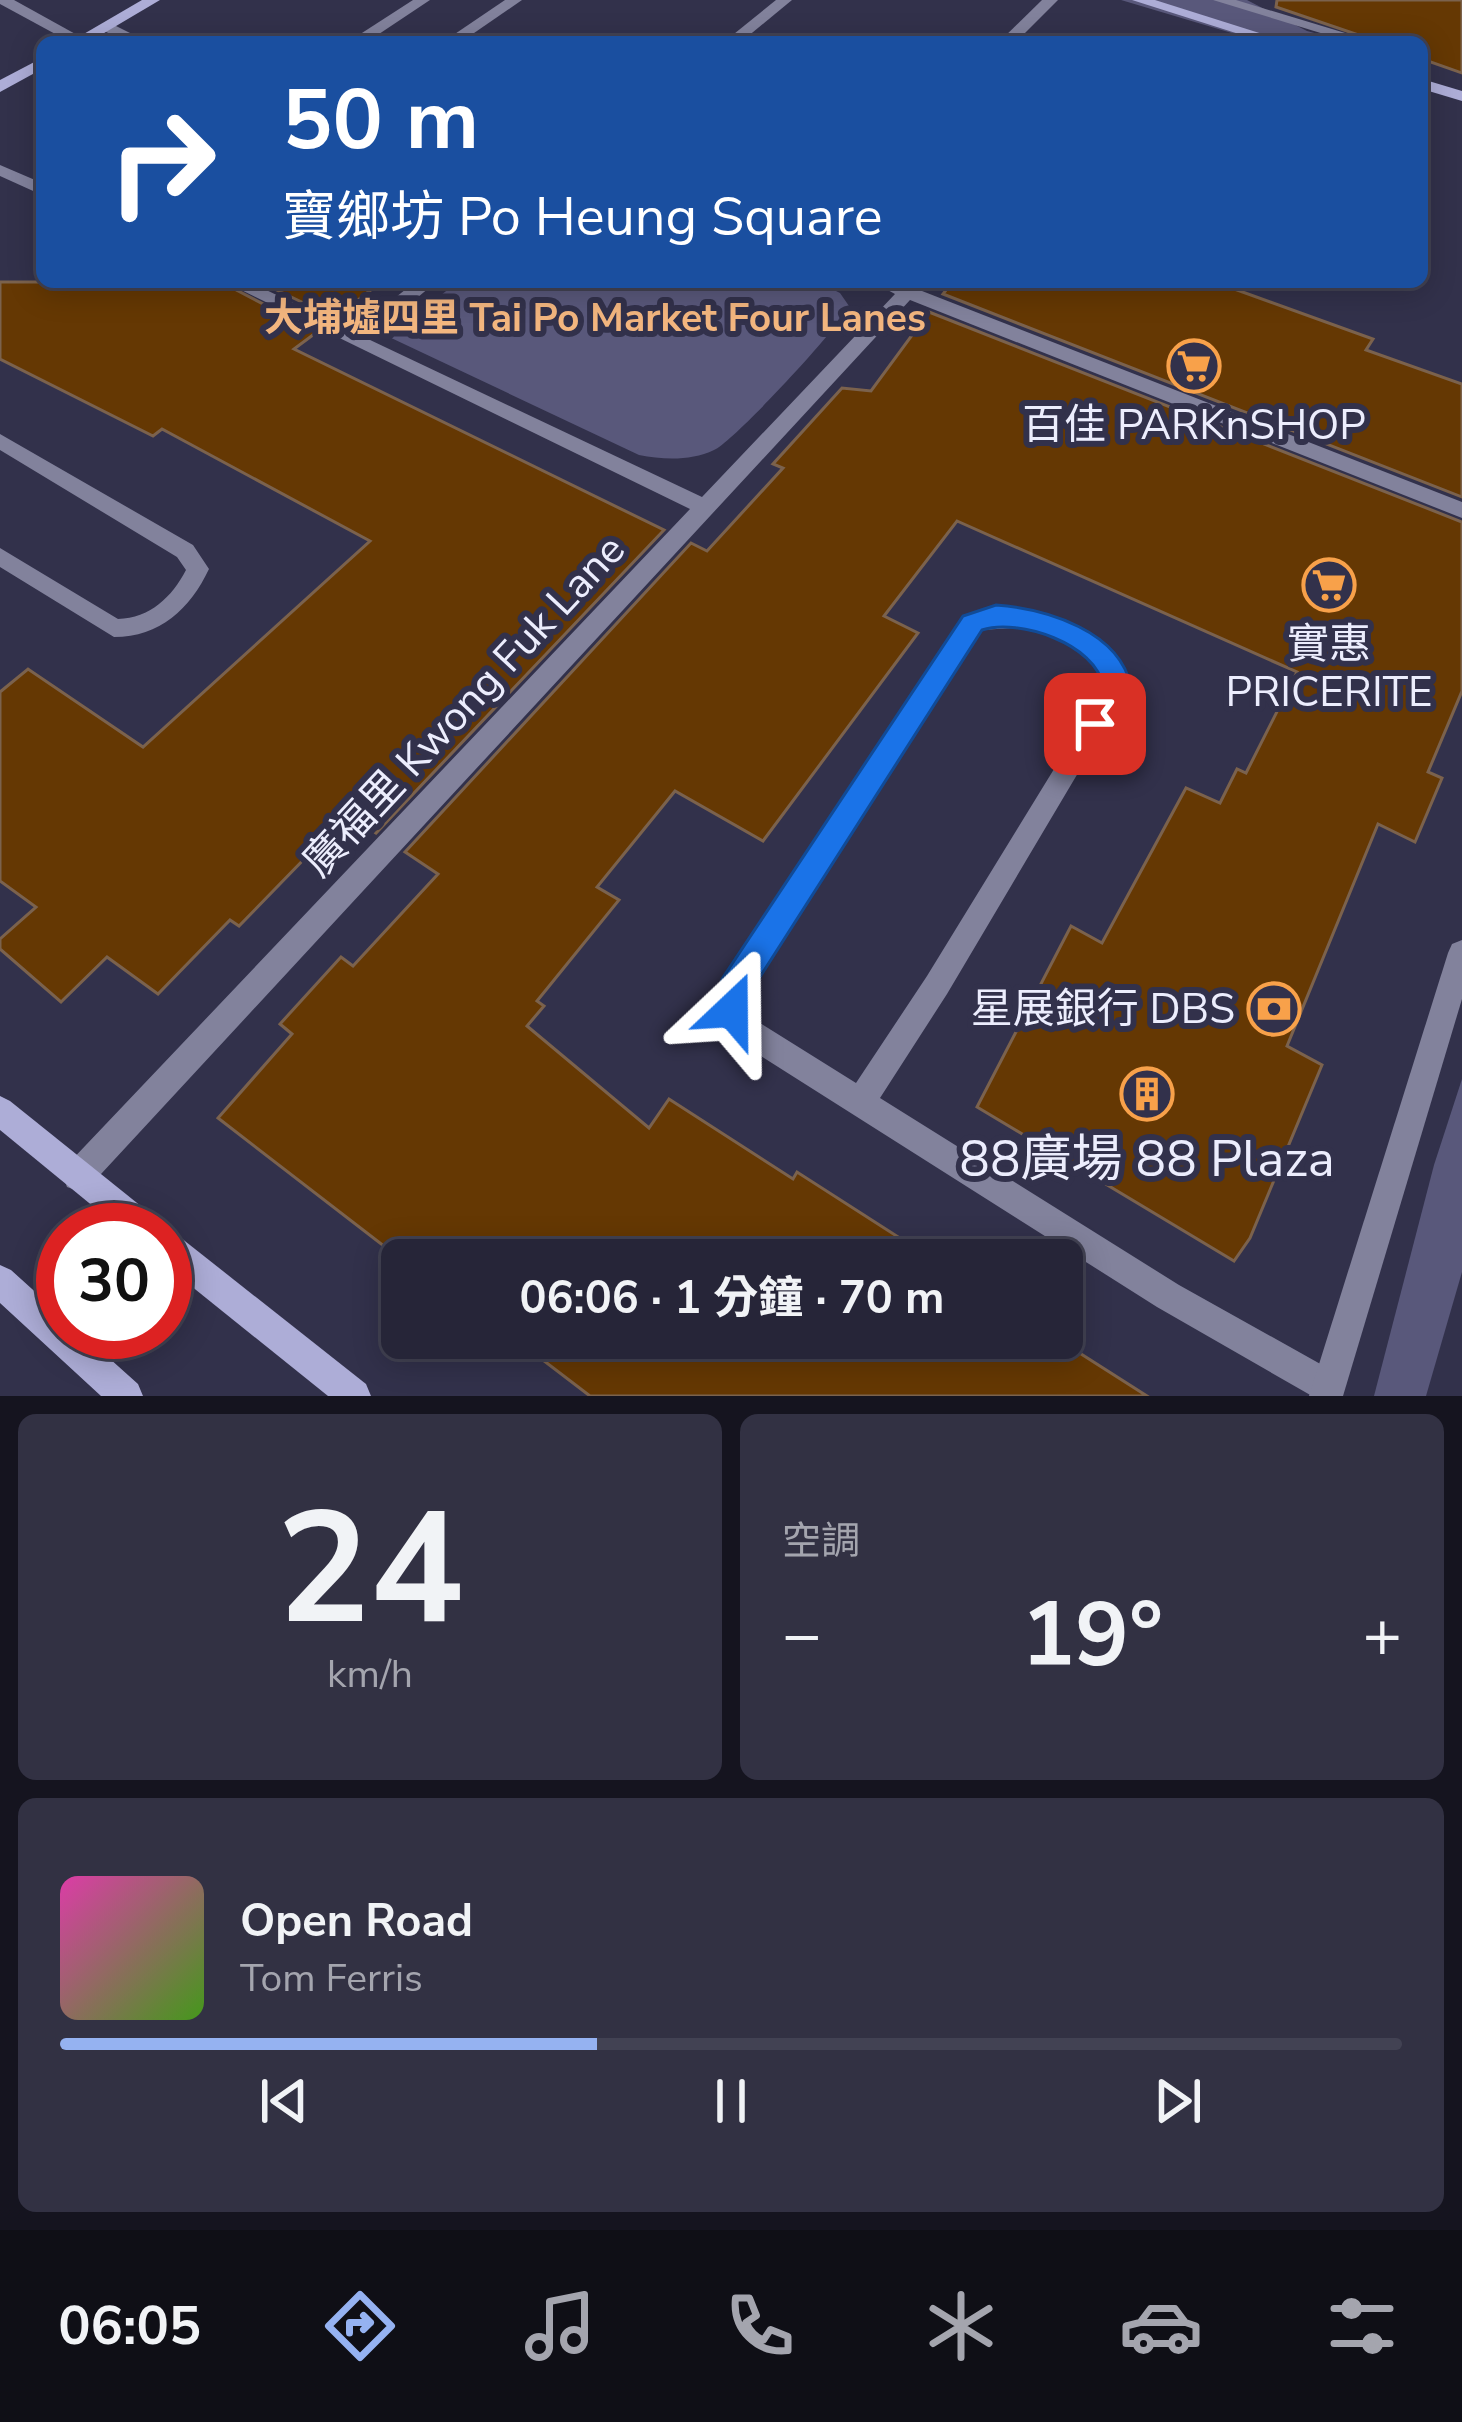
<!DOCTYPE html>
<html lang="zh-TW">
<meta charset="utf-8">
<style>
:root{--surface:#262538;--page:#323143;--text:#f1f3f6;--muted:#a4a5ae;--line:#424253;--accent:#95b2f1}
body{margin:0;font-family:"Nunito Sans","Noto Sans TC",sans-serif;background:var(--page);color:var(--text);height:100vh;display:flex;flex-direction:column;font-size:45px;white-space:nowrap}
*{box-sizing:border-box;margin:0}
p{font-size:39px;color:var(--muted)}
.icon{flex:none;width:66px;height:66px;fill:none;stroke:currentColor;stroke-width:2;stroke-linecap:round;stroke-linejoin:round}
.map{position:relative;height:1396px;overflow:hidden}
.sheet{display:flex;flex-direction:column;gap:18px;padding:18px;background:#15141f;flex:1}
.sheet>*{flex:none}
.top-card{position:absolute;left:36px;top:36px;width:1392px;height:252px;border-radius:18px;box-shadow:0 6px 30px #0003,0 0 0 3px var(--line);background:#1a4fa0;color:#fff;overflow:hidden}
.speed{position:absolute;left:36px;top:1203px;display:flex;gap:24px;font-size:60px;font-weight:700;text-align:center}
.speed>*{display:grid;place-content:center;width:156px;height:156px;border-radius:50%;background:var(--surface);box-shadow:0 6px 30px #0003,0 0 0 3px var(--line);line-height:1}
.speed .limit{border:18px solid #d22;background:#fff;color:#111}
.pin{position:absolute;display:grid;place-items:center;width:102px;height:102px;color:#fff;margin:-51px;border-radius:24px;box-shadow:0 6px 18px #0006}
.me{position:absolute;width:132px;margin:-66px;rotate:23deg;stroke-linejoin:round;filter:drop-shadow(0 0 9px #0008)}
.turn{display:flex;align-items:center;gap:42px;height:252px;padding:0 48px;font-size:54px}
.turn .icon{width:156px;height:156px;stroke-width:2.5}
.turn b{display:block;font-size:84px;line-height:102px}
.big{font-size:90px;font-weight:700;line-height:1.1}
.sheet .widget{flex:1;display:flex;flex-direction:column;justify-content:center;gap:18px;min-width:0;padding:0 42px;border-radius:18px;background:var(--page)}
.sheet .dial{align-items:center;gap:0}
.dial b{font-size:156px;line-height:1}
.song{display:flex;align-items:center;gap:36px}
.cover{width:144px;height:144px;border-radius:18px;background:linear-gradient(135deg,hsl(320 70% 55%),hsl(100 70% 35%))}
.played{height:12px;border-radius:6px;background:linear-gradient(90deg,var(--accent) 40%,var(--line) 40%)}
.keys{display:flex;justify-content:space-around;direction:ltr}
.heat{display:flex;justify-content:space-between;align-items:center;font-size:66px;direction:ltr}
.sheet .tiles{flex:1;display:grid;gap:18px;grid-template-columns:1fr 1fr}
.widget:last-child{grid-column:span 2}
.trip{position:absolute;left:381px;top:1239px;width:702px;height:120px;border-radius:18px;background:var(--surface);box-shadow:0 6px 30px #0003,0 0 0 3px var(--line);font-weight:700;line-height:120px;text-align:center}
.tab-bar{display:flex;height:192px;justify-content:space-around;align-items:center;background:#0f0f16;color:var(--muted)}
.tab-bar .icon{width:84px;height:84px}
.tab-bar .active{color:var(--accent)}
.tab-bar b{font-size:54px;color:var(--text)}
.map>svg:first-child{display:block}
.green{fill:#59587b}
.building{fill:#653803;stroke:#7b624d;stroke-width:3}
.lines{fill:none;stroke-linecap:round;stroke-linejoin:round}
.service{fill:#82829c;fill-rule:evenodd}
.pedestrian{fill:#82829c;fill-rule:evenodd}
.minor{fill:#82829c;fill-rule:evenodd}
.tertiary{fill:#82829c;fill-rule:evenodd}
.secondary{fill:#adadd7;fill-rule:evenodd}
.route{fill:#1a73e8;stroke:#114b97;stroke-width:3}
.labels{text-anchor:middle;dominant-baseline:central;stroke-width:12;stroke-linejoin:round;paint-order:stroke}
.far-neighbourhood-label{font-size:39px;font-weight:bold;fill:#f3b67f;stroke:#32314b}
.poi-label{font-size:42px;fill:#ecedfd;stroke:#32314b}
.street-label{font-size:42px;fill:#ecedfd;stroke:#32314b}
.near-poi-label{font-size:51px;fill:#ecedfd;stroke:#32314b}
</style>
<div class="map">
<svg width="1462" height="1396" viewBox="0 0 1462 1396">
<rect width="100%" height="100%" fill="#32314b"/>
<!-- green -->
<g class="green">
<polygon points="1121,0 1247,0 1307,31 1348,42 1262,42"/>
<path d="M458,282H818L840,293L849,306C840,327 734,441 714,450C691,461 664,460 639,455L387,336Z"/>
<polygon points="1462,1079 1462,1272 1426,1396 1374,1396 1434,1165"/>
</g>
<!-- building -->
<g class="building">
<polygon points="1277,0 1462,0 1462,73 1422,59 1422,42 1379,42 1276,7"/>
<polygon points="0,282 221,282 317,332 294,349 664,530 376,833 347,815 239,926 230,920 158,994 107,957 61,1002 0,949 0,939 36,907 0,881 0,692 28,669 143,747 370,541 162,429 153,436 0,359"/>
<polygon points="260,282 381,282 335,318"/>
<polygon points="952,282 1215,282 1373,339 1366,350 1462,384 1462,497 943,294"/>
<polygon points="929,312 1462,522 1462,691 1428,772 1442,778 1415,842 1378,824 1287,1046 1322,1065 1250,1238 1234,1261 977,1107 1071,926 1102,943 1186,788 1220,803 1237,769 1246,773 1297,672 957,521 884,616 918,633 763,841 675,791 597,887 619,900 537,1001 544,1006 527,1026 649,1128 669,1099 793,1179 797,1172 934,1260 402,1260 218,1118 292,1034 280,1024 341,957 353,966 438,874 405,852 691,543 707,551 783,468 773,464 842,388 871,391"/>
<polygon points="514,1338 1056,1338 1147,1396 590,1396"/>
</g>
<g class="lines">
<!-- service -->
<polygon class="service" points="0,0 14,0 88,41 70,42 0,4"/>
<!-- pedestrian -->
<g class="pedestrian">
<polygon points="776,0 792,0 741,42 724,42"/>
<polygon points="1213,0 1236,0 1375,42 1350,42"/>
<polygon points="0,165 42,183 42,195 0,176"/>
<polygon points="225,282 249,282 353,331 415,282 436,282 368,339 702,497 895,294 873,282 899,282 1462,502 1462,518 910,300 89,1187 78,1191 67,1187 63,1176 67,1165 690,509"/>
</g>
<!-- minor -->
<g class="minor">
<polygon points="413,0 430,0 367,42 348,42"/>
<polygon points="505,0 522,0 461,42 443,42"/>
<polygon points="1042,0 1058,0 1016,42 999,42"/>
<polygon points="102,24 112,24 148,42 127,42 102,30"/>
<path d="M0,434L193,545L209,569C190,609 160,637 114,637L0,567V548L118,619C150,618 172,597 186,570L177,557L0,450Z"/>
<path d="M992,610C1051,610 1107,629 1129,687L947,994L880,1098L1179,1285L1340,1375L1345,1387L1341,1396H1312L1157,1307L737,1041C723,1020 712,1005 723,981L965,617ZM1014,628C1052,634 1090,647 1105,686L927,976L856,1083L757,1021L746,1006L747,993L980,630Z"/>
</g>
<!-- tertiary -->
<polygon class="tertiary" points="1462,940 1462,999 1343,1396 1309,1396 1448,953 1452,944"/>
<!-- secondary -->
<g class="secondary">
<polygon points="142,0 160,0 89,42 70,42"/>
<polygon points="1132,0 1155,0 1288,42 1264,42"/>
<polygon points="42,58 42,69 0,92 0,80"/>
<polygon points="1422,79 1462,91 1462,101 1422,89"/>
<polygon points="0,1096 10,1101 157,1219 162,1230 122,1230 0,1130"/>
<polygon points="165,1229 176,1234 366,1384 371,1396 328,1396 165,1265"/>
<polygon points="0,1265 11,1270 63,1317 63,1332 80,1332 138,1384 143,1396 101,1396 0,1303"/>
</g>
</g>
<!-- route -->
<path class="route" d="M996,605C1047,609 1120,631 1131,687L1104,732H1085L1081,724L1103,686C1096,644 1019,618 982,630L749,994L743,1021L732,1025L720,1021L716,1010L722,979L963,616Z"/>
<!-- icons -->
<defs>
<g id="supermarket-ring" transform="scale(2.7)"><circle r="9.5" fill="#32314b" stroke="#f8a14a" stroke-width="1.5"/><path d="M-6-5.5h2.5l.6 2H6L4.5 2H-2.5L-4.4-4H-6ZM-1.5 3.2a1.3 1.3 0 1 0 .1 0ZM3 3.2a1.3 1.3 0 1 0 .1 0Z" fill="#f8a14a"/></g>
<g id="bank-ring" transform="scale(2.7)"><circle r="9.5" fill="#32314b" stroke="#f8a14a" stroke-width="1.5"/><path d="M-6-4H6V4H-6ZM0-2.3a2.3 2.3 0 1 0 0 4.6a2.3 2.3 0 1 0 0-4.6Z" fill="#f8a14a"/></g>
<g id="building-ring" transform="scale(2.7)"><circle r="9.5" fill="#32314b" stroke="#f8a14a" stroke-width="1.5"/><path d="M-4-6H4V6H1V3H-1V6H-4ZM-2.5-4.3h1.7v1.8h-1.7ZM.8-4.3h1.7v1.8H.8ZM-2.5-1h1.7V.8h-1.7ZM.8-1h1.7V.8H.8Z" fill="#f8a14a"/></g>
</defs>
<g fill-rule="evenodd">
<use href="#supermarket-ring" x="1194" y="366"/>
<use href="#supermarket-ring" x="1329" y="585"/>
<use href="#bank-ring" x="1274" y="1009"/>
<use href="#building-ring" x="1147" y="1094"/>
</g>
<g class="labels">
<!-- far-neighbourhood labels -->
<g class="far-neighbourhood-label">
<text x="595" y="318">大埔墟四里 Tai Po Market Four Lanes</text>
</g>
<!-- poi labels -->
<g class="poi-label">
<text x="1194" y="425">百佳 PARKnSHOP</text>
<text x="1329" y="644">實惠<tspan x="1329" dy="48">PRICERITE</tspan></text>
<text x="1235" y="1009" text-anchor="end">星展銀行 DBS</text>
</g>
<!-- street labels -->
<g class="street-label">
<text transform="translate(464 706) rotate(-47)">廣福里 Kwong Fuk Lane</text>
</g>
<!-- near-poi labels -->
<g class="near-poi-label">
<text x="1147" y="1159">88廣場 88 Plaza</text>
</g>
</g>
</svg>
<div class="speed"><div class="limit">30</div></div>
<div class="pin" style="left:1095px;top:724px;background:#d93025"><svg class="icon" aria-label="arrive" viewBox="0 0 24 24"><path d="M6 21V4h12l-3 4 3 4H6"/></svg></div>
<svg class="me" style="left:732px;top:1010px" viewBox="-20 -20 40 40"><path d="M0-17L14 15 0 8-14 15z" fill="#1a73e8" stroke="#fff" stroke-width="4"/></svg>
<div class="trip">06:06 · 1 分鐘 · 70 m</div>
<div class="top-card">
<div class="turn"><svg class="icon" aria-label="right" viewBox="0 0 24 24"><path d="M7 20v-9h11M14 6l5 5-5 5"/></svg><div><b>50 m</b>寶鄉坊 Po Heung Square</div></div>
</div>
</div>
<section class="sheet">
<div class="tiles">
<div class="widget dial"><b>24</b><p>km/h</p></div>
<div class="widget"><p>空調</p>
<div class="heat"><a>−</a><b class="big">19°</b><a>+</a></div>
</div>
<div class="widget">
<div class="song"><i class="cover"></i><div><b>Open Road</b><p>Tom Ferris</p></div></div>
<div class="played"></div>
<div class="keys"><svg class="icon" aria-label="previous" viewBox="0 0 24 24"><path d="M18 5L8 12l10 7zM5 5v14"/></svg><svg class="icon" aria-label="pause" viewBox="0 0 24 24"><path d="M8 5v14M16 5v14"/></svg><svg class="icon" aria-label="next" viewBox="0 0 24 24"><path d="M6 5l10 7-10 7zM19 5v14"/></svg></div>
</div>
</div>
</section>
<nav class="tab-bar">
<b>06:05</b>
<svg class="icon active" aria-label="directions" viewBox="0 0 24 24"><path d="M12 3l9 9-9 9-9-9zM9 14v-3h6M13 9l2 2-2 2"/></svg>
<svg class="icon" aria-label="music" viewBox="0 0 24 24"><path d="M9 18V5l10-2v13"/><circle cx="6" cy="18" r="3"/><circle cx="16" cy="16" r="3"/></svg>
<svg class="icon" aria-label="phone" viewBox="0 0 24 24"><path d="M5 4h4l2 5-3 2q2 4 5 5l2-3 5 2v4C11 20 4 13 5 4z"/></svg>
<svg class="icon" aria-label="climate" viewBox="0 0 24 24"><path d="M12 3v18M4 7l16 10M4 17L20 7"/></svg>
<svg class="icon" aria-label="car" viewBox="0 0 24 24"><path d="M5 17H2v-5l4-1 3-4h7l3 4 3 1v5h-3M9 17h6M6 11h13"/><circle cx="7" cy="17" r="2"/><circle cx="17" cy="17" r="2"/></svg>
<svg class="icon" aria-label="filters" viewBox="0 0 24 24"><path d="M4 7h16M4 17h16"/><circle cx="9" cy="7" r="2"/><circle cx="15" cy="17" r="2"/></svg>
</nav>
